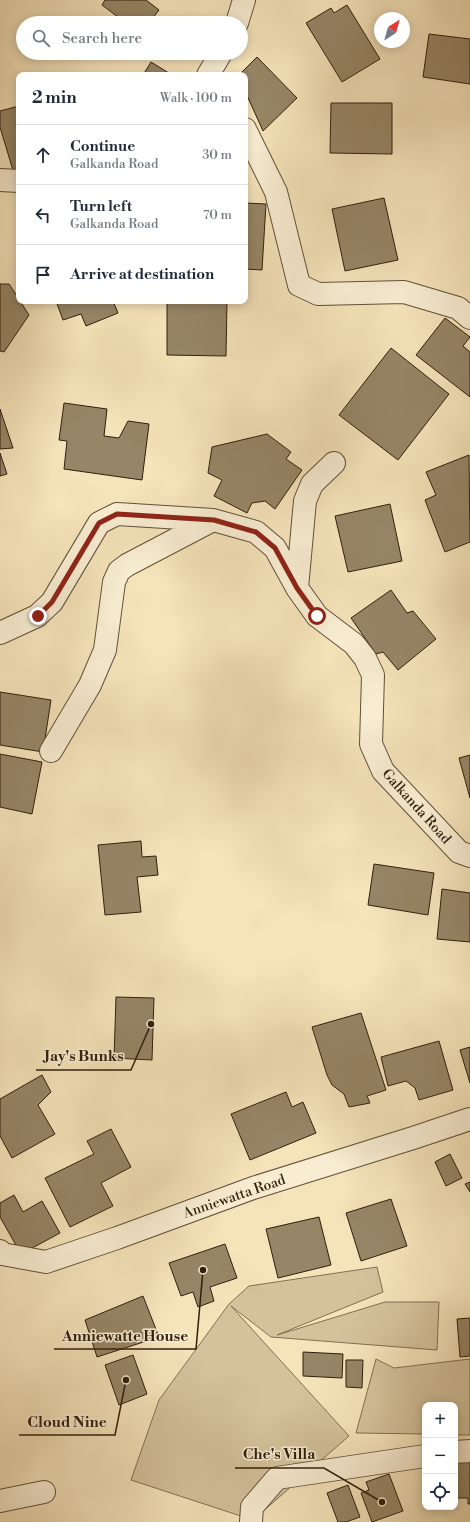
<!DOCTYPE html>
<meta charset="utf-8">
<style>
:root{--surface:#fff;--page:#f6f6f7;--text:#1f2937;--muted:#747a83;--line:#e0e1e3}
body{margin:0;font-family:"Libre Bodoni",serif;background:var(--page);color:var(--text)}
.controls{position:absolute;right:12px;bottom:12px;display:grid;overflow:hidden;border-radius:8px;box-shadow:0 2px 10px #0003}
.controls button{width:36px;height:36px;display:grid;place-items:center;padding:0;border:0;border-bottom:1px solid var(--line);background:var(--surface);color:var(--text);font:20px sans-serif}
.compass{position:absolute;left:374px;top:12px;width:36px;height:36px;border-radius:50%;background:var(--surface);box-shadow:0 2px 10px #0003;rotate:37deg}
.stop{position:absolute;width:12px;height:12px;margin:-9px;border:3px solid #8f2418;border-radius:50%;background:#fff}
.stop.end{background:#8f2418;border-color:#fff;box-shadow:0 1px 4px #0008}
.list{margin:0;padding:0;list-style:none}
h2{display:flex;justify-content:space-between;align-items:center;height:52px;margin:0;padding:0 16px;font-size:17px}
h2 small{font-size:13px;font-weight:400;color:var(--muted)}
.list li{display:grid;grid-template-columns:26px 1fr auto;gap:12px;align-items:center;box-sizing:border-box;height:60px;padding:0 16px;border-top:1px solid var(--line)}
.list b{display:block;font-size:15px;white-space:nowrap}
.list p{margin:0;font-size:13px;white-space:nowrap;color:var(--muted)}
.list em{font-size:13px;font-style:normal;color:var(--muted)}
.icon{flex:none;width:22px;height:22px;fill:none;stroke:currentColor;stroke-width:2;stroke-linecap:round;stroke-linejoin:round}
.map{position:relative;flex:none;width:470px;height:1522px;overflow:hidden}
.search{position:absolute;background:var(--surface);box-shadow:0 2px 10px #0003;left:16px;top:16px;width:232px;height:44px;display:flex;align-items:center;gap:10px;box-sizing:border-box;padding:0 14px;border-radius:22px;color:var(--muted);font-size:15px}
.panel{position:absolute;background:var(--surface);box-shadow:0 2px 10px #0003;left:16px;top:72px;width:232px;height:232px;border-radius:8px}
.map>svg:first-child{display:block}
.green{fill:#d4c29c;stroke:#827054}
.building{fill:#968566;stroke:#301f0c}
.lines{fill:none;stroke-linecap:round;stroke-linejoin:round}
.minor-casing{stroke:#615038;stroke-width:24}
.minor{stroke:#f8edd2;stroke-width:22}
.route{stroke:#8f2418;stroke-width:5}
.labels{text-anchor:middle;stroke-width:3;stroke-linejoin:round;paint-order:stroke}
.street-label{font-size:14px;fill:#301f0c;stroke:#f8edd2}
.leader{fill:none;stroke:#301f0c;stroke-width:1.5}
.callout-dot{fill:#301f0c;stroke:#f8edd2;stroke-width:1.5}
.callout-label{font-size:15px;text-anchor:middle;font-weight:bold;fill:#301f0c;stroke:#f8edd2;stroke-width:3;stroke-linejoin:round;paint-order:stroke}
</style>
<div class="map">
<svg width="470" height="1522" viewBox="0 0 470 1522">
<rect width="100%" height="100%" fill="#f5e3ba"/>
<filter id="stains"><feTurbulence type="fractalNoise" baseFrequency=".005" numOctaves="4"/><feColorMatrix values="0 0 0 0 .2 0 0 0 0 .09 0 0 0 0 .02 0 0 0 .5 -.17"/></filter>
<radialGradient id="worn" r=".72"><stop offset=".6" stop-color="#630" stop-opacity="0"/><stop offset="1" stop-color="#630" stop-opacity=".3"/></radialGradient>
<!-- green -->
<path class="green" d="M377,1267L383,1292L277,1335L385,1302H439L437,1350L271,1337L231,1306L349,1436L253,1520L131,1480L159,1400L229,1304L249,1286Z
M376,1359L394,1368L470,1359V1435H455V1405H425V1434L356,1433Z"/>
<!-- building -->
<path class="building" d="M105,0H146L159,10L149,23H126L102,5Z
M347,5L380,59L342,82L306,23L331,8L334,13Z
M429,34L470,39V84L423,77Z
M257,57L297,98L263,131L245,91V75H239Z
M151,62L172,75H143Z
M331,103H392V154L330,153Z
M19,106V176L15,177L0,127V111Z
M384,198L398,260L345,271L332,209Z
M245,203L266,204L262,270L245,269Z
M0,284H9L19,299V301H20L29,315L4,352L0,351Z
M56,301H113L118,313L86,326L81,314L63,320Z
M167,301H227L226,356L167,355Z
M445,318L470,337L463,346L470,352V397L416,355Z
M391,348L449,394L398,460L339,415Z
M64,403L107,409L104,436L119,438L128,421L149,424L142,480L64,469L67,441L59,440Z
M0,409L13,448L0,449Z
M267,434L291,452L286,459L302,470L275,509L265,501L252,503L247,513L214,496L222,480L208,473L212,447Z
M0,453L7,474L0,476Z
M469,455L470,542L445,552L425,500L436,495L426,472Z
M390,504L402,561L348,572L335,516Z
M391,590L407,613L413,611L436,639L398,670L383,652L376,654L351,618Z
M0,692L51,700L43,752L0,745Z
M0,754L42,762L32,814L0,807Z
M470,755V798L459,758Z
M141,841L142,857L156,856L158,875L137,877L141,912L105,915L98,845Z
M374,864L434,873L428,915L368,905Z
M442,889L470,893V942L437,939Z
M116,997L154,998L152,1060L114,1058Z
M361,1013L386,1090L367,1096L370,1103L349,1107L344,1094L332,1085L327,1075L312,1027Z
M439,1041L453,1090L419,1100L415,1088L406,1081L388,1086L381,1057Z
M470,1047V1083L460,1050Z
M42,1075L51,1092L38,1105L55,1134L12,1158L0,1136V1099Z
M286,1092L292,1107L303,1102L316,1133L250,1160L231,1114Z
M111,1129L131,1167L101,1183L113,1206L70,1227L45,1178L94,1154L87,1141Z
M450,1154L462,1178L446,1186L435,1162Z
M470,1182V1192L465,1184Z
M14,1195L23,1212L42,1201L60,1233L21,1254L0,1217V1203Z
M391,1199L407,1246L361,1261L346,1213Z
M319,1217L331,1265L278,1278L266,1229Z
M225,1244L237,1278L210,1287L214,1301L198,1307L193,1292L181,1296L169,1263Z
M143,1296L159,1337L97,1357L85,1320Z
M470,1318V1356L460,1357L457,1319Z
M303,1352L343,1354L342,1378L303,1376Z
M133,1355L147,1394L119,1405L105,1365Z
M346,1360H363L362,1388L346,1387Z
M470,1456V1504H468V1498H455V1457Z
M389,1474L403,1511L372,1522L361,1493L369,1490L366,1482Z
M348,1485L360,1517L346,1522H338L327,1493Z"/>
<g class="lines">
<defs>
<path id="minor" d="M237,23L244,0
M208,75L221,53
M245,129L276,192L299,285L318,294L404,292L458,308L470,318
M0,180L19,181
M297,588L305,501L312,484L334,463
M0,633L37,616L52,602L99,523L117,514L213,520L256,532L275,548L297,588L317,616L354,644L365,658L373,675L371,744L383,771L459,852L470,856
M51,751L90,685L105,650L114,582L119,571L127,565L213,520
M0,1251L2,1254L46,1262L117,1238L253,1188L413,1138L470,1119
M455,1452L470,1451
M0,1501L44,1492
M251,1522L252,1507L277,1478L425,1456"/>
</defs>
<!-- minor casing -->
<use href="#minor" class="minor-casing"/>
<!-- minor -->
<use href="#minor" class="minor"/>
</g>
<g class="lines">
<!-- route -->
<path class="route" d="M38,616L52,602L99,523L117,514L214,520L256,532L275,548L297,588L317,616"/>
</g>
<g class="labels">
<!-- street labels -->
<g class="street-label">
<text transform="translate(417 806) rotate(48)" y="5">Galkanda Road</text>
<text transform="translate(234 1196) rotate(-19)" y="5">Anniewatta Road</text>
</g>
</g>
<!-- callouts -->
<path class="leader" d="M151 1024L131 1070H36M203 1270L196 1349H54M126 1380L115 1435H19M382 1502L324 1468H235"/>
<g class="callout-dot">
<circle cx="151" cy="1024" r="4"/>
<circle cx="203" cy="1270" r="4"/>
<circle cx="126" cy="1380" r="4"/>
<circle cx="382" cy="1502" r="4"/>
</g>
<g class="callout-label">
<text x="84" y="1061">Jay's Bunks</text>
<text x="125" y="1341">Anniewatte House</text>
<text x="67" y="1427">Cloud Nine</text>
<text x="279" y="1459">Che's Villa</text>
</g>
<rect width="100%" height="100%" filter="url(#stains)"/>
<rect width="100%" height="100%" fill="url(#worn)"/>
</svg>
<div class="controls">
<button>+</button>
<button>−</button>
<button><svg class="icon" aria-label="locate" viewBox="0 0 24 24"><circle cx="12" cy="12" r="6"/><path d="M12 2v4M12 18v4M2 12h4M18 12h4"/></svg></button>
</div>
<svg class="compass" viewBox="-18 -18 36 36"><path d="M0-13l5 13h-10z" fill="#e53935"/><path d="M0 13l5-13h-10z" fill="#747a83"/></svg>
<div class="stop" style="left:317px;top:616px"></div>
<div class="stop end" style="left:38px;top:616px"></div>
<div class="search"><svg class="icon" aria-label="search" viewBox="0 0 24 24"><circle cx="10" cy="10" r="6"/><path d="M15 15l6 6"/></svg>Search here</div>
<section class="panel">
<h2>2 min<small>Walk · 100 m</small></h2>
<ul class="list">
<li><svg class="icon" aria-label="ahead" viewBox="0 0 24 24"><path d="M12 20V5M6 11l6-6 6 6"/></svg><div><b>Continue</b><p>Galkanda Road</p></div><em>30 m</em></li>
<li><svg class="icon" aria-label="left" viewBox="0 0 24 24"><path d="M17 20v-9H6M10 6l-5 5 5 5"/></svg><div><b>Turn left</b><p>Galkanda Road</p></div><em>70 m</em></li>
<li><svg class="icon" aria-label="arrive" viewBox="0 0 24 24"><path d="M6 21V4h12l-3 4 3 4H6"/></svg><div><b>Arrive at destination</b></div></li>
</ul>
</section>
</div>
